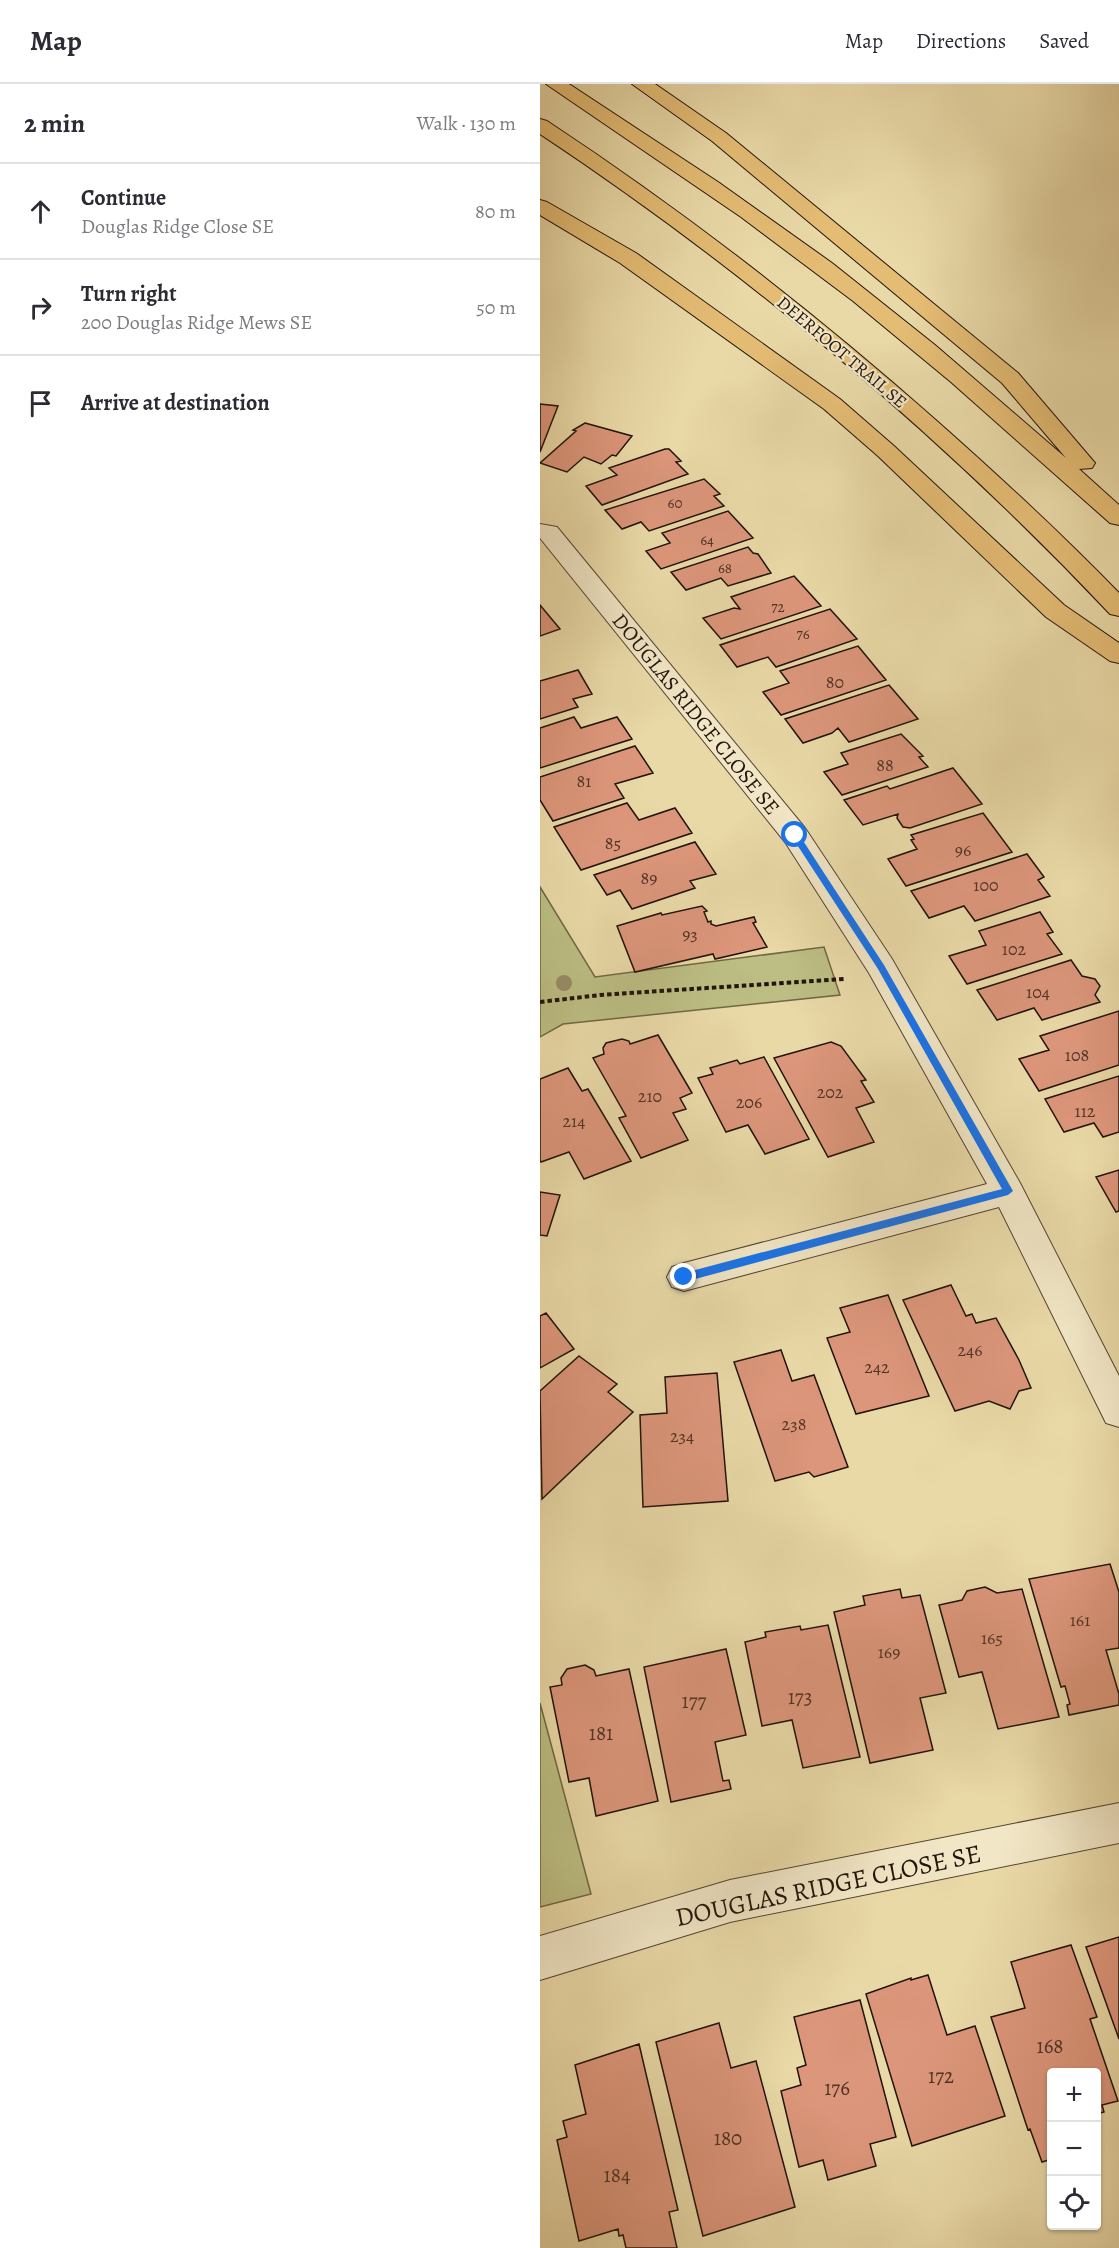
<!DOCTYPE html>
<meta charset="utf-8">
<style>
:root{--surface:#fff;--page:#f2f2f3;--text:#2b2b33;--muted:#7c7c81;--line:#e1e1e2}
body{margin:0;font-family:Alegreya,serif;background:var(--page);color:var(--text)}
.controls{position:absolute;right:18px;bottom:18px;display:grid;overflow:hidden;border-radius:6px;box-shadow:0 2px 4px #0004}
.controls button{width:54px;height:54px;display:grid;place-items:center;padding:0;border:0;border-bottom:2px solid var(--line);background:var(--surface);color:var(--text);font:30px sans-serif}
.stop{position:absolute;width:18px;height:18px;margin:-14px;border:4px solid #1a73e8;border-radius:50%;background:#fff}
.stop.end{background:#1a73e8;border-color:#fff;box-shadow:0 2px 6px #0008}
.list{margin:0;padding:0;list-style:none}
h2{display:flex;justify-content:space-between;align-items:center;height:78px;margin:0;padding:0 24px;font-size:26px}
h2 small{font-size:20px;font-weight:400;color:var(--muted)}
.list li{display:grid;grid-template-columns:39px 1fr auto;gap:18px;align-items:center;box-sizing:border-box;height:96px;padding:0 24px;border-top:2px solid var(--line)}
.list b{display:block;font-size:22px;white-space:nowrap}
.list p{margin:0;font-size:20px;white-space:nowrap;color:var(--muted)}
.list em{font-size:20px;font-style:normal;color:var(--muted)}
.icon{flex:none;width:33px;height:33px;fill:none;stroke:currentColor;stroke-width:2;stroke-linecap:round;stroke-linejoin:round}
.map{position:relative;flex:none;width:579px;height:2164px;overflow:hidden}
header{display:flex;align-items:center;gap:36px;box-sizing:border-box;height:84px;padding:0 30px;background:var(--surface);border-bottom:2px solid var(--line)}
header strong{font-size:28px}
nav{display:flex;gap:33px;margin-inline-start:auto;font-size:21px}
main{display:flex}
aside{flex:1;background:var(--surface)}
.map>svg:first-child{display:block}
.green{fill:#bcbe83;stroke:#6e6847;stroke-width:1.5}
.building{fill:#dc967b;stroke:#21130b;stroke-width:1.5}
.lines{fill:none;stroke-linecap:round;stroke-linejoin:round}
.street-casing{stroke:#534432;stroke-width:2}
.highway-casing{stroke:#21130b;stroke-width:2}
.path{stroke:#21130b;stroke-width:4;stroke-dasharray:4.5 3;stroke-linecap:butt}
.street{fill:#f1e6c6;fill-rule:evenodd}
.highway{fill:#e4bc74;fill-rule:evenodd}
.tree{fill:#998d68}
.route{fill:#1a73e8}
.labels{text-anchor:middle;stroke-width:4.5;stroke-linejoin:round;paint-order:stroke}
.far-number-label{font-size:15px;fill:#503427}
.far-street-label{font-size:18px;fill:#21130b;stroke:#f1e6c6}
.number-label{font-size:18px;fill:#503427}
.street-label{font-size:21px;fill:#21130b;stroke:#f1e6c6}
.near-number-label{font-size:21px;fill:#503427}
.near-street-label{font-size:26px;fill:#21130b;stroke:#f1e6c6}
</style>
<header>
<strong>Map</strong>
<nav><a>Map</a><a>Directions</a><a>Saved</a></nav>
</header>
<main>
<aside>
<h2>2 min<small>Walk · 130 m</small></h2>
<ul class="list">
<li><svg class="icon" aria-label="ahead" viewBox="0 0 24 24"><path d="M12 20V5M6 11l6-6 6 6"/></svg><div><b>Continue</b><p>Douglas Ridge Close SE</p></div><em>80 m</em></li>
<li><svg class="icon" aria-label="right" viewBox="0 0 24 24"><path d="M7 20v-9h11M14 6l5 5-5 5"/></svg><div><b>Turn right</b><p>200 Douglas Ridge Mews SE</p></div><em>50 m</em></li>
<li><svg class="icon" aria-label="arrive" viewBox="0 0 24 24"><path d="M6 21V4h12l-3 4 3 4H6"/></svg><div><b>Arrive at destination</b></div></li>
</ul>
</aside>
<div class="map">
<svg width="579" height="2164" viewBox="0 0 579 2164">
<rect width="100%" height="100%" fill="#e9d9a7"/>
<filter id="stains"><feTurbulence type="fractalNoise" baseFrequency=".00333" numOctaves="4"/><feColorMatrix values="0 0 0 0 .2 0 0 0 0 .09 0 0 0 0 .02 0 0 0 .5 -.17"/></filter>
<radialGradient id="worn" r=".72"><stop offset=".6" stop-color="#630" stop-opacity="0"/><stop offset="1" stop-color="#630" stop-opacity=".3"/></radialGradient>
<!-- green -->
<path class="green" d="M0,803L55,893L284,863L300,911L23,940L0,953Z
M0,1619L51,1810L0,1823Z"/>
<!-- building -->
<path class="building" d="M0,320L18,322L0,368Z
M45,339L92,352L76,372L72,371L61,380L44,373L27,388L0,379L36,347L33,346Z
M125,365H129L141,377L136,378L148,390L62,421L46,402L77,391L69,384Z
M164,395L180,410L174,412L184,422L109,447L101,438L82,445L65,426Z
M188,427L213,454L121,485L106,467L130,459L122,449Z
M208,463L213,469L218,470L231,489L188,502L181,494L146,506L131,488Z
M254,492L281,522L181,555L163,534L194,524L200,525L191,513Z
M0,521L20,545L0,552Z
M290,525L317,555L236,583L228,573L197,583L180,561Z
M318,562L346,596L241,631L223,608L249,599L240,587Z
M38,586L52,610L33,615L38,623L0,635V597Z
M349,601L378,635L309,658L298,644L292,649L263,659L245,635Z
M34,633L41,644L77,633L92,655L0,684V644Z
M361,650L383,672L379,673L388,683L302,711L284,688L308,680L301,669Z
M95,662L113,689L75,700L84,714L13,737L0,716V693Z
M413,684L442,720L370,744L363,743L357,734L358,730L323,741L304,716L347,702L350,705Z
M87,719L99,736L135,724L152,749L41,786L14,743Z
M443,729L472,768L366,802L348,775L377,765L371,756L374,755L371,751Z
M155,758L176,790L150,797L155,804L92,825L80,806L67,811L54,791Z
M487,770L504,793L498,796L510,812L435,837L424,822L389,834L371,807Z
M162,822L167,827L164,828L168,838L171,837V840L176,842L214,833L216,838L213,839L227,863L175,875L173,870L95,888L77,842L121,829L122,831Z
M500,828L513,848L507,850L522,870L427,900L409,872L446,861L439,847Z
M531,876L542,892L555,895L560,902L555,911L560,918L502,936L494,924L457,936L437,906Z
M579,927V981L499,1007L479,975L509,966L500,952Z
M118,951L152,1009L140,1014L146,1025L133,1029L148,1056L101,1074L79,1034L86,1032L53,974L64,970L63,964L66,959L82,955L89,957L90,960Z
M291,958L301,962L326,996L321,997L334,1018L316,1024L334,1058L288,1073L234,974Z
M224,973L269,1055L225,1070L208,1041L186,1048L158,994L173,990L170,984L197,976L200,980Z
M28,984L42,1007L48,1005L91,1077L44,1095L29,1068L1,1078L0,1076V995Z
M579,992V1048L563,1053L554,1039L524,1048L505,1015Z
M579,1086V1127L576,1128L556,1093Z
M0,1108L20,1111L7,1152L0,1151Z
M411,1201L426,1232L432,1230L436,1239L456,1234L479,1276L491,1304L479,1307L470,1325L449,1317L415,1327L363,1216Z
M348,1211L389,1312L316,1330L287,1254L310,1248L300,1224Z
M6,1229L34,1265L0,1284V1232Z
M241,1266L252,1297L274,1291L308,1383L274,1393L269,1388L235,1397L194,1278Z
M39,1272L77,1300L68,1308L93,1328L2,1415L0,1307Z
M177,1289L188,1417L103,1423L100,1331L127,1329L125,1293Z
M570,1480L579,1508V1564L566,1566L579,1610V1621L529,1631L527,1621L530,1620L525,1602L521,1603L489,1495Z
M445,1503L457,1509L482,1505L519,1633L458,1645L442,1588L419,1593L399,1521L422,1516L427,1507Z
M360,1505L362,1514L380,1511L406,1609L380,1614L393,1666L330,1679L294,1528L325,1521L323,1512Z
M288,1541L320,1673L263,1684L252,1636L222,1642L205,1558L226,1553L225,1548L260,1542L261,1546Z
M186,1565L206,1651L175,1658L183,1697L189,1696L191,1705L131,1718L104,1583Z
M45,1581L54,1586L56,1592L89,1585L118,1717L56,1732L49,1694L29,1698L10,1603L22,1601L21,1594L27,1585Z
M579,1853V1955L546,1863Z
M531,1861L557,1933L550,1935L578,2017L562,2021L564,2028L556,2030V1988H512V2075L502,2078L490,2045L488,2046L451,1933L485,1924L471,1878Z
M388,1891L407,1951L435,1942L465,2032L372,2062L326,1910L371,1894V1896Z
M320,1916L356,2053L330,2060L336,2082L288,2096L283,2076L259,2083L241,2007L261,2001L257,1984L266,1981L254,1933Z
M179,1939L191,1984L216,1977L255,2123L163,2152L116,1958Z
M99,1960L138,2126L129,2128L137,2164H86L83,2151L79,2152L78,2145L39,2157L17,2056L27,2053L23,2037L46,2030L35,1981Z"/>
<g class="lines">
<defs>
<path id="street" d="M0,440L17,443L265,744L352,875L480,1099L579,1292V1343L566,1339L459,1123L144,1207L132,1203L127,1193L132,1183L144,1179L447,1100L329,889L245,758L0,454Z
M579,1719V1759L190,1838L0,1896V1852L190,1796Z"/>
<path id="highway" d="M6,0H29L178,98L292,179L395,261L526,374L462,299L172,57L92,0H115L186,49L478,289L555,379L552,384L539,385L579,421V441L570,439L411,298L313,217L201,133Z
M0,35L7,37C145,128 274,228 398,338C460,393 521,449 579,509V532L570,530C401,351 205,186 0,50Z
M0,116L7,118L96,169L300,315L354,362L524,521L579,559V579L570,577L506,533L338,372L284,325L80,179L0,131Z"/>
</defs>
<!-- street casing -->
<use href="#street" class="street-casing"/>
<!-- highway casing -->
<use href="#highway" class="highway-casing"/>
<!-- path -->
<path class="path" d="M0,918L60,911L304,895"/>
<!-- street -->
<use href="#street" class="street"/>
<!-- highway -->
<use href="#highway" class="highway"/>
</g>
<!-- trees -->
<circle class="tree" cx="24" cy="899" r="8"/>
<!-- route -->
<path class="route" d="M252,749H258L344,881L473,1107L468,1111L144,1198L138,1193L144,1189L462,1105L338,885L252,753Z"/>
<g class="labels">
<!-- far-number labels -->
<g class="far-number-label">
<text x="135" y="424">60</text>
<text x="167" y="461">64</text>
<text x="185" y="489">68</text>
<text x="238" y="528">72</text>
<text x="263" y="555">76</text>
</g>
<!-- far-street labels -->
<g class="far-street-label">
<text transform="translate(302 268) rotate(40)" y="6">DEERFOOT TRAIL SE</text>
</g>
<!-- number labels -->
<g class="number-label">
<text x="295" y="604">80</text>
<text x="345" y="687">88</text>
<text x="44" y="703">81</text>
<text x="73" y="765">85</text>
<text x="423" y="772">96</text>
<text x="109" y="800">89</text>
<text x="446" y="807">100</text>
<text x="150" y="856">93</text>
<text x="474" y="871">102</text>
<text x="498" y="914">104</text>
<text x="537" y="977">108</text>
<text x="290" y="1014">202</text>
<text x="110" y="1018">210</text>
<text x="209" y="1024">206</text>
<text x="545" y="1033">112</text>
<text x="34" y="1043">214</text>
<text x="430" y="1272">246</text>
<text x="337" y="1289">242</text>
<text x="254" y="1346">238</text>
<text x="142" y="1358">234</text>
<text x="540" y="1542">161</text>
<text x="452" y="1560">165</text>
<text x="349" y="1574">169</text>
</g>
<!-- street labels -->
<g class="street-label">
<text transform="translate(156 630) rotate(51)" y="7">DOUGLAS RIDGE CLOSE SE</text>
</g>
<!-- near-number labels -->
<g class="near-number-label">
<text x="260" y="1620">173</text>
<text x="154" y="1624">177</text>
<text x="61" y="1656">181</text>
<text x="510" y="1969">168</text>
<text x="401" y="1999">172</text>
<text x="297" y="2011">176</text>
<text x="188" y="2061">180</text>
<text x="77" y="2098">184</text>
</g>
<!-- near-street labels -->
<g class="near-street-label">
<text transform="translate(288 1801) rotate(-12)" y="9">DOUGLAS RIDGE CLOSE SE</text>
</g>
</g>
<rect width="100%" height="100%" filter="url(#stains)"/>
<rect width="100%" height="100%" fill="url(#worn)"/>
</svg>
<div class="controls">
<button>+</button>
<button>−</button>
<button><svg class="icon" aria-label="locate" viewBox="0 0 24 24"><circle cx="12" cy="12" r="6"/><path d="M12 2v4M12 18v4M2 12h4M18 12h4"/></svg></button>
</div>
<div class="stop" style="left:255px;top:751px"></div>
<div class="stop end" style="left:144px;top:1193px"></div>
</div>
</main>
